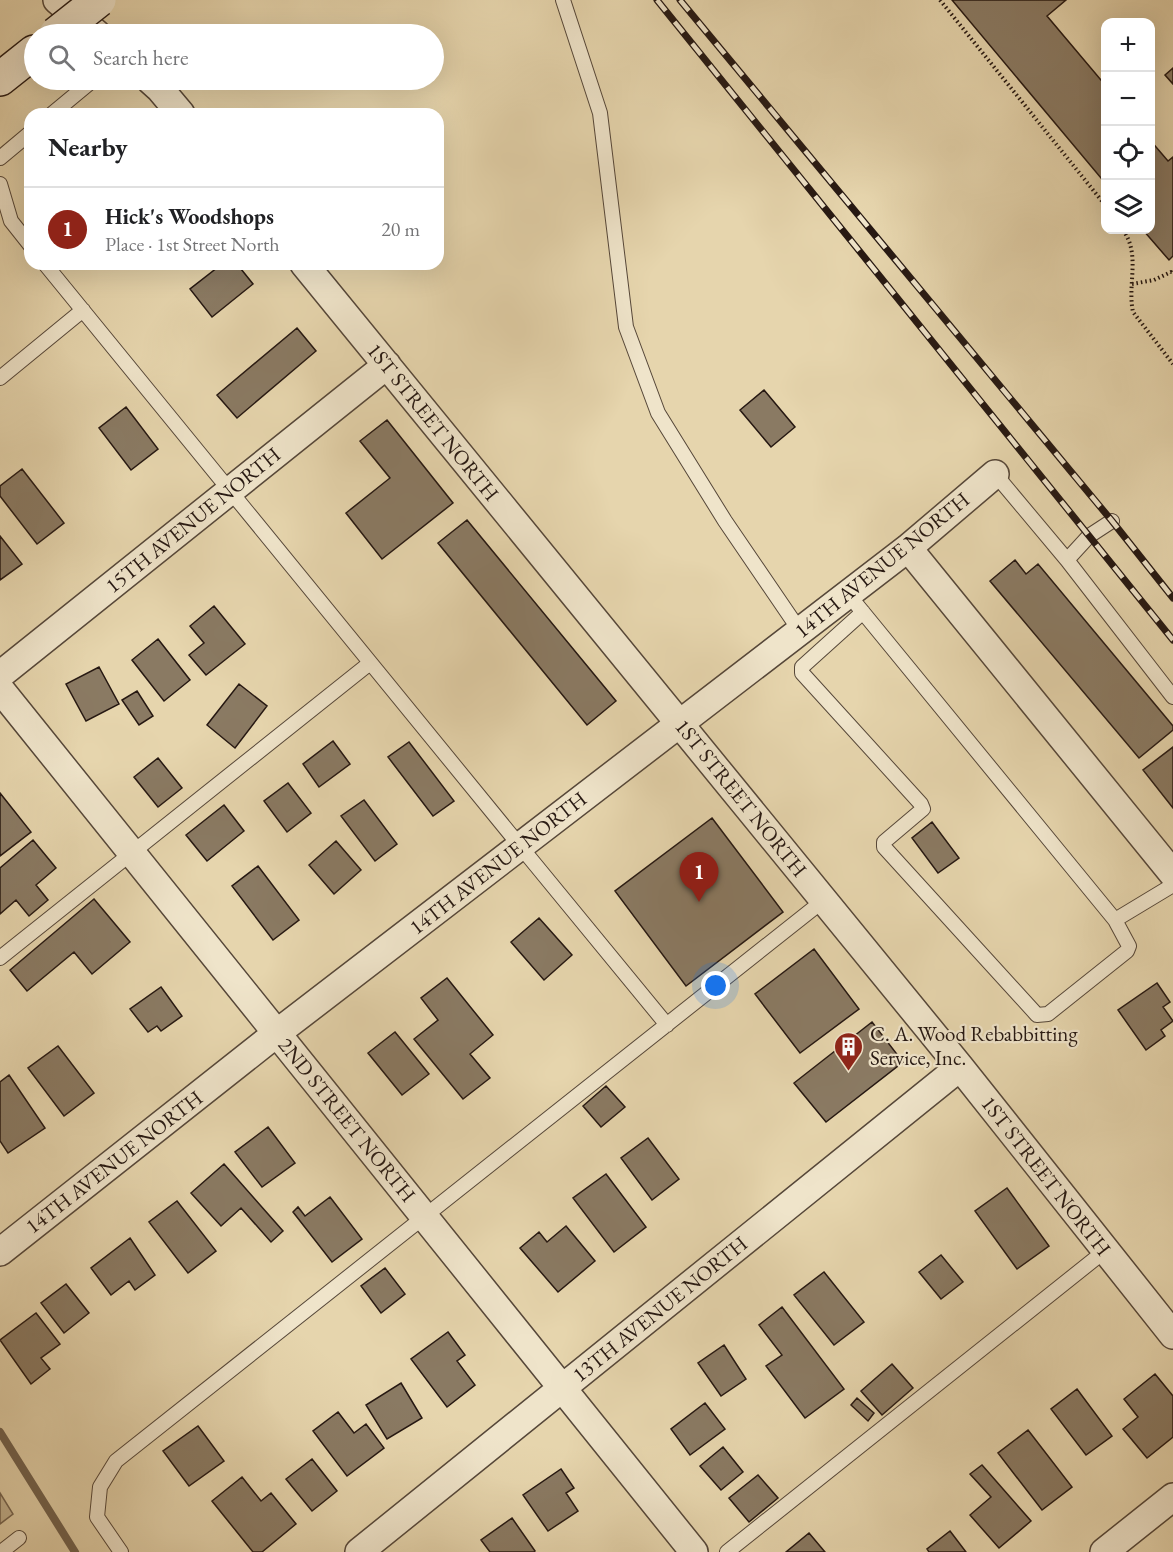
<!DOCTYPE html>
<meta charset="utf-8">
<style>
:root{--surface:#fff;--page:#f2f2f2;--text:#202124;--muted:#757577;--line:#e0e0e0;--accent:#8f2418}
body{margin:0;font-family:"EB Garamond",serif;background:var(--page);color:var(--text)}
.controls{position:absolute;right:18px;top:18px;display:grid;overflow:hidden;border-radius:12px;box-shadow:0 6px 24px #0002}
.controls button{width:54px;height:54px;display:grid;place-items:center;padding:0;border:0;border-bottom:2px solid var(--line);background:var(--surface);color:var(--text);font:30px sans-serif}
.you{position:absolute;left:716px;top:986px;width:21px;height:21px;margin:-15px;border:4px solid #fff;border-radius:50%;background:#1a73e8;box-shadow:0 0 0 9px #1a73e833}
.badge{display:grid;place-items:center;width:39px;height:39px;border-radius:50%;background:var(--accent);color:#fff;font-size:20px;font-weight:700}
.pin{position:absolute;translate:-50% -50px;filter:drop-shadow(0 2px 3px #0008)}
.pin::after{content:'';position:absolute;top:32px;width:21px;height:18px;background:inherit;clip-path:polygon(0 0,100% 0,50% 100%)}
.list{margin:0;padding:0;list-style:none}
h2{display:flex;justify-content:space-between;align-items:center;height:78px;margin:0;padding:0 24px;font-size:26px}
h2 small{font-size:20px;font-weight:400;color:var(--muted)}
.list li{display:grid;grid-template-columns:39px 1fr auto;gap:18px;align-items:center;box-sizing:border-box;height:84px;padding:0 24px;border-top:2px solid var(--line)}
.list b{display:block;font-size:22px;white-space:nowrap}
.list p{margin:0;font-size:20px;white-space:nowrap;color:var(--muted)}
.list em{font-size:20px;font-style:normal;color:var(--muted)}
.icon{flex:none;width:33px;height:33px;fill:none;stroke:currentColor;stroke-width:2;stroke-linecap:round;stroke-linejoin:round}
.map{position:relative;flex:none;width:1173px;height:1552px;overflow:hidden}
.search{position:absolute;background:var(--surface);box-shadow:0 6px 24px #0002;left:24px;top:24px;width:420px;height:66px;display:flex;align-items:center;gap:15px;box-sizing:border-box;padding:0 21px;border-radius:33px;color:var(--muted);font-size:22px}
.panel{position:absolute;background:var(--surface);box-shadow:0 6px 24px #0002;left:24px;top:108px;width:420px;height:162px;border-radius:18px}
.map>svg:first-child{display:block}
.green{fill:#c5b593;stroke:#766652;stroke-width:1.5}
.lines{fill:none;stroke-linecap:round;stroke-linejoin:round}
.stream{stroke:#72634f;stroke-width:8}
.building{fill:#8a7a63;stroke:#261812;stroke-width:1.5}
.service-casing{stroke:#564739;stroke-width:16}
.minor-casing{stroke:#564739;stroke-width:30}
.secondary-casing{stroke:#261812;stroke-width:36}
.path{stroke:#261812;stroke-width:4;stroke-dasharray:1.5 3;stroke-linecap:butt}
.service{stroke:#efe4ca;stroke-width:14}
.minor{stroke:#efe4ca;stroke-width:27}
.secondary{stroke:#efe4ca;stroke-width:33}
.rail-casing{stroke:#261812;stroke-width:7}
.rail{stroke:#efe4ca;stroke-width:4.5;stroke-dasharray:14;stroke-linecap:butt}
.secondary-bridge-casing{stroke:#261812;stroke-width:36;stroke-linecap:butt}
.secondary-bridge{stroke:#efe4ca;stroke-width:33}
.labels{text-anchor:middle;stroke-width:4.5;stroke-linejoin:round;paint-order:stroke}
.street-label{font-size:21px;fill:#261812;stroke:#efe4ca}
.poi-label{font-size:21px;fill:#261812;stroke:#efe4ca;text-anchor:start}
</style>
<div class="map">
<svg width="1173" height="1552" viewBox="0 0 1173 1552">
<rect width="100%" height="100%" fill="#e6d5ad"/>
<filter id="stains"><feTurbulence type="fractalNoise" baseFrequency=".00333" numOctaves="4"/><feColorMatrix values="0 0 0 0 .2 0 0 0 0 .09 0 0 0 0 .02 0 0 0 .5 -.17"/></filter>
<radialGradient id="worn" r=".72"><stop offset=".6" stop-color="#630" stop-opacity="0"/><stop offset="1" stop-color="#630" stop-opacity=".3"/></radialGradient>
<!-- green -->
<path class="green" d="M0,1493L13,1514L0,1524Z"/>
<g class="lines">
<!-- stream -->
<path class="stream" d="M0,1432L75,1552"/>
</g>
<!-- building -->
<path class="building" d="M952,0H1066L1047,16L1106,86V184Z
M1173,68V84L1165,75Z
M1150,140L1168,161L1173,157V256L1169,260L1143,230H1150Z
M222,264H237L253,284L212,317L190,289Z
M297,328L316,351L237,418L217,395Z
M764,390L795,427L771,447L740,410Z
M126,407L158,449L131,470L99,428Z
M387,420L453,503L382,559L346,513L390,478L360,441Z
M22,469L64,523L37,544L0,496V486Z
M467,520L616,701L587,725L438,543Z
M0,536L22,564L0,580Z
M1015,560L1026,574L1038,564L1173,726V730L1139,758L990,581Z
M214,606L245,644L206,675L189,655L204,643L190,626Z
M158,639L190,680L164,701L132,660Z
M99,667L119,704L86,721L66,684Z
M239,684L267,706L235,748L207,725Z
M137,691L153,716L139,725L122,700Z
M333,741L350,764L319,787L303,764Z
M409,742L454,801L433,816L388,757Z
M1173,747V808L1143,770Z
M158,758L182,788L158,807L134,777Z
M288,783L311,813L287,832L264,801Z
M0,793L31,832L0,856Z
M364,800L397,844L375,861L341,816Z
M224,805L244,831L207,861L186,835Z
M712,818L783,912L686,986L615,891Z
M932,822L959,858L938,873L912,838Z
M33,840L56,868L36,885L48,900L29,916L16,900L0,914V868Z
M336,841L361,870L334,894L309,865Z
M258,866L299,920L273,940L232,886Z
M94,899L130,942L92,974L74,952L27,991L10,970Z
M539,918L572,955L544,980L511,942Z
M814,949L859,1009L800,1053L755,994Z
M447,978L493,1035L470,1054L490,1078L463,1099L414,1039L438,1020L421,998Z
M1157,983L1170,1002L1163,1007L1173,1021L1161,1030L1165,1036L1146,1050L1118,1010Z
M161,987L182,1016L161,1031L157,1026L148,1032L130,1009Z
M872,1022L903,1062L826,1122L794,1083Z
M395,1032L429,1074L402,1095L368,1053Z
M58,1046L94,1093L64,1116L28,1068Z
M9,1075L45,1128L8,1153L0,1141V1082Z
M606,1086L625,1107L601,1127L583,1106Z
M268,1127L295,1163L262,1187L235,1152Z
M648,1138L679,1179L652,1200L621,1158Z
M224,1164L283,1231L271,1242L241,1208L221,1226L191,1193Z
M606,1174L646,1227L614,1252L573,1198Z
M1007,1188L1049,1246L1017,1269L975,1211Z
M330,1197L362,1239L332,1262L293,1212L298,1207L305,1216Z
M177,1201L216,1251L188,1273L149,1222Z
M566,1226L595,1261L558,1292L520,1248L539,1232L547,1242Z
M130,1238L155,1275L135,1290L129,1281L111,1295L91,1268Z
M941,1255L963,1282L941,1299L919,1272Z
M385,1268L405,1294L381,1313L361,1286Z
M824,1272L864,1322L834,1345L794,1295Z
M66,1284L89,1313L64,1333L41,1303Z
M782,1307L844,1389L805,1418L766,1366L782,1355L759,1325Z
M36,1313L60,1344L41,1358L50,1369L31,1384L0,1340Z
M448,1332L465,1355L457,1361L475,1385L447,1407L411,1359Z
M724,1345L746,1379L721,1396L698,1363Z
M892,1364L913,1388L882,1415L861,1391Z
M1155,1374L1173,1396V1437L1147,1458L1123,1429L1138,1417L1124,1399Z
M401,1383L422,1418L387,1439L366,1405Z
M1077,1389L1112,1436L1086,1455L1051,1409Z
M857,1398L874,1413L868,1421L851,1405Z
M705,1403L725,1429L690,1455L671,1429Z
M338,1412L354,1433L366,1424L384,1448L347,1476L313,1431Z
M198,1426L224,1461L189,1486L163,1451Z
M1028,1430L1072,1487L1042,1510L998,1453Z
M723,1447L743,1472L721,1490L700,1466Z
M312,1459L337,1491L312,1511L286,1479Z
M982,1465L1031,1521L999,1548L970,1515L991,1497L970,1474Z
M561,1469L574,1488L566,1493L578,1511L548,1531L523,1495Z
M758,1475L778,1498L749,1522L729,1498Z
M242,1477L261,1501L271,1493L296,1524L262,1552H253L212,1501Z
M512,1518L535,1551L534,1552H490L481,1540Z
M950,1531L966,1552H929L927,1549Z
M809,1533L825,1552H786Z"/>
<g class="lines">
<defs>
<path id="service" d="M563,0L600,113L626,327L658,413L725,521L800,631
M52,114L93,80
M0,158L30,133
M0,184L11,221L30,245
M45,264L520,846L667,1025
M0,378L83,310
M995,474L1067,560L1089,536L1112,521
M1067,560L1173,697
M857,605L1115,920L1173,885
M863,612L802,667V673L921,804L923,809L884,842V847L1037,1015L1048,1014L1127,951L1129,946L1115,920
M0,958L370,663
M1,1552L19,1538
M121,1552L97,1517L100,1487L116,1461L824,900
M727,1552L1106,1250"/>
<path id="minor" d="M57,0L97,34
M150,80L160,89L181,114
M304,264L960,1067L1173,1335
M908,548L1173,874
M0,675L387,365
M0,689L694,1552
M0,1252L277,1033L908,548L995,474
M359,1552L960,1067
M1104,1552L1173,1497"/>
<path id="secondary" d="M0,79L34,52"/>
</defs>
<!-- service casing -->
<use href="#service" class="service-casing"/>
<!-- minor casing -->
<use href="#minor" class="minor-casing"/>
<!-- secondary casing -->
<use href="#secondary" class="secondary-casing"/>
<!-- path -->
<path class="path" d="M940,0L1106,206
M1123,230C1141,255 1127,284 1133,312L1173,364
M1132,284L1154,280L1171,272L1173,274"/>
<!-- service -->
<use href="#service" class="service"/>
<!-- minor -->
<use href="#minor" class="minor"/>
<!-- secondary -->
<use href="#secondary" class="secondary"/>
<defs>
<path id="rail" d="M657,0L1173,640
M680,0L1112,521L1173,598"/>
</defs>
<!-- rail casing -->
<use href="#rail" class="rail-casing"/>
<!-- rail -->
<use href="#rail" class="rail"/>
<defs>
<path id="secondary-bridge" d="M56,34L99,0"/>
</defs>
<!-- secondary-bridge casing -->
<use href="#secondary-bridge" class="secondary-bridge-casing"/>
<!-- secondary-bridge -->
<use href="#secondary-bridge" class="secondary-bridge"/>
</g>
<!-- icons -->
<defs>
<symbol id="building-pin" viewBox="-11 -11 22 30"><path d="M0 17L-7.5 6A9.5 9.5 0 1 1 7.5 6Z" fill="#8f2418" stroke="#efe4ca"/><path d="M-4-6H4V6H1V3H-1V6H-4ZM-2.5-4.3h1.7v1.8h-1.7ZM.8-4.3h1.7v1.8H.8ZM-2.5-1h1.7V.8h-1.7ZM.8-1h1.7V.8H.8Z" fill="#fff"/></symbol>
</defs>
<g fill-rule="evenodd">
<use href="#building-pin" x="832" y="1030" width="33" height="45"/>
</g>
<g class="labels">
<!-- street labels -->
<g class="street-label">
<text transform="translate(433 422) rotate(51)" y="7">1ST STREET NORTH</text>
<text transform="translate(193 520) rotate(-39)" y="7">15TH AVENUE NORTH</text>
<text transform="translate(882 565) rotate(-39)" y="7">14TH AVENUE NORTH</text>
<text transform="translate(741 798) rotate(51)" y="7">1ST STREET NORTH</text>
<text transform="translate(498 863) rotate(-38)" y="7">14TH AVENUE NORTH</text>
<text transform="translate(347 1120) rotate(51)" y="7">2ND STREET NORTH</text>
<text transform="translate(114 1162) rotate(-38)" y="7">14TH AVENUE NORTH</text>
<text transform="translate(1046 1176) rotate(52)" y="7">1ST STREET NORTH</text>
<text transform="translate(660 1309) rotate(-39)" y="7">13TH AVENUE NORTH</text>
</g>
<!-- poi labels -->
<g class="poi-label">
<text x="870" y="1041">C. A. Wood Rebabbitting<tspan x="870" dy="24">Service, Inc.</tspan></text>
</g>
</g>
<rect width="100%" height="100%" filter="url(#stains)"/>
<rect width="100%" height="100%" fill="url(#worn)"/>
</svg>
<div class="controls">
<button>+</button>
<button>−</button>
<button><svg class="icon" aria-label="locate" viewBox="0 0 24 24"><circle cx="12" cy="12" r="6"/><path d="M12 2v4M12 18v4M2 12h4M18 12h4"/></svg></button>
<button><svg class="icon" aria-label="layers" viewBox="0 0 24 24"><path d="M12 4l9 5-9 5-9-5zM3 14l9 5 9-5"/></svg></button>
</div>
<div class="you"></div>
<div class="pin badge" style="left:699px;top:902px">1</div>
<div class="search"><svg class="icon" aria-label="search" viewBox="0 0 24 24"><circle cx="10" cy="10" r="6"/><path d="M15 15l6 6"/></svg>Search here</div>
<section class="panel">
<h2>Nearby<small></small></h2>
<ul class="list">
<li><span class="badge">1</span><div><b>Hick's Woodshops</b><p>Place · 1st Street North</p></div><em>20 m</em></li>
</ul>
</section>
</div>
